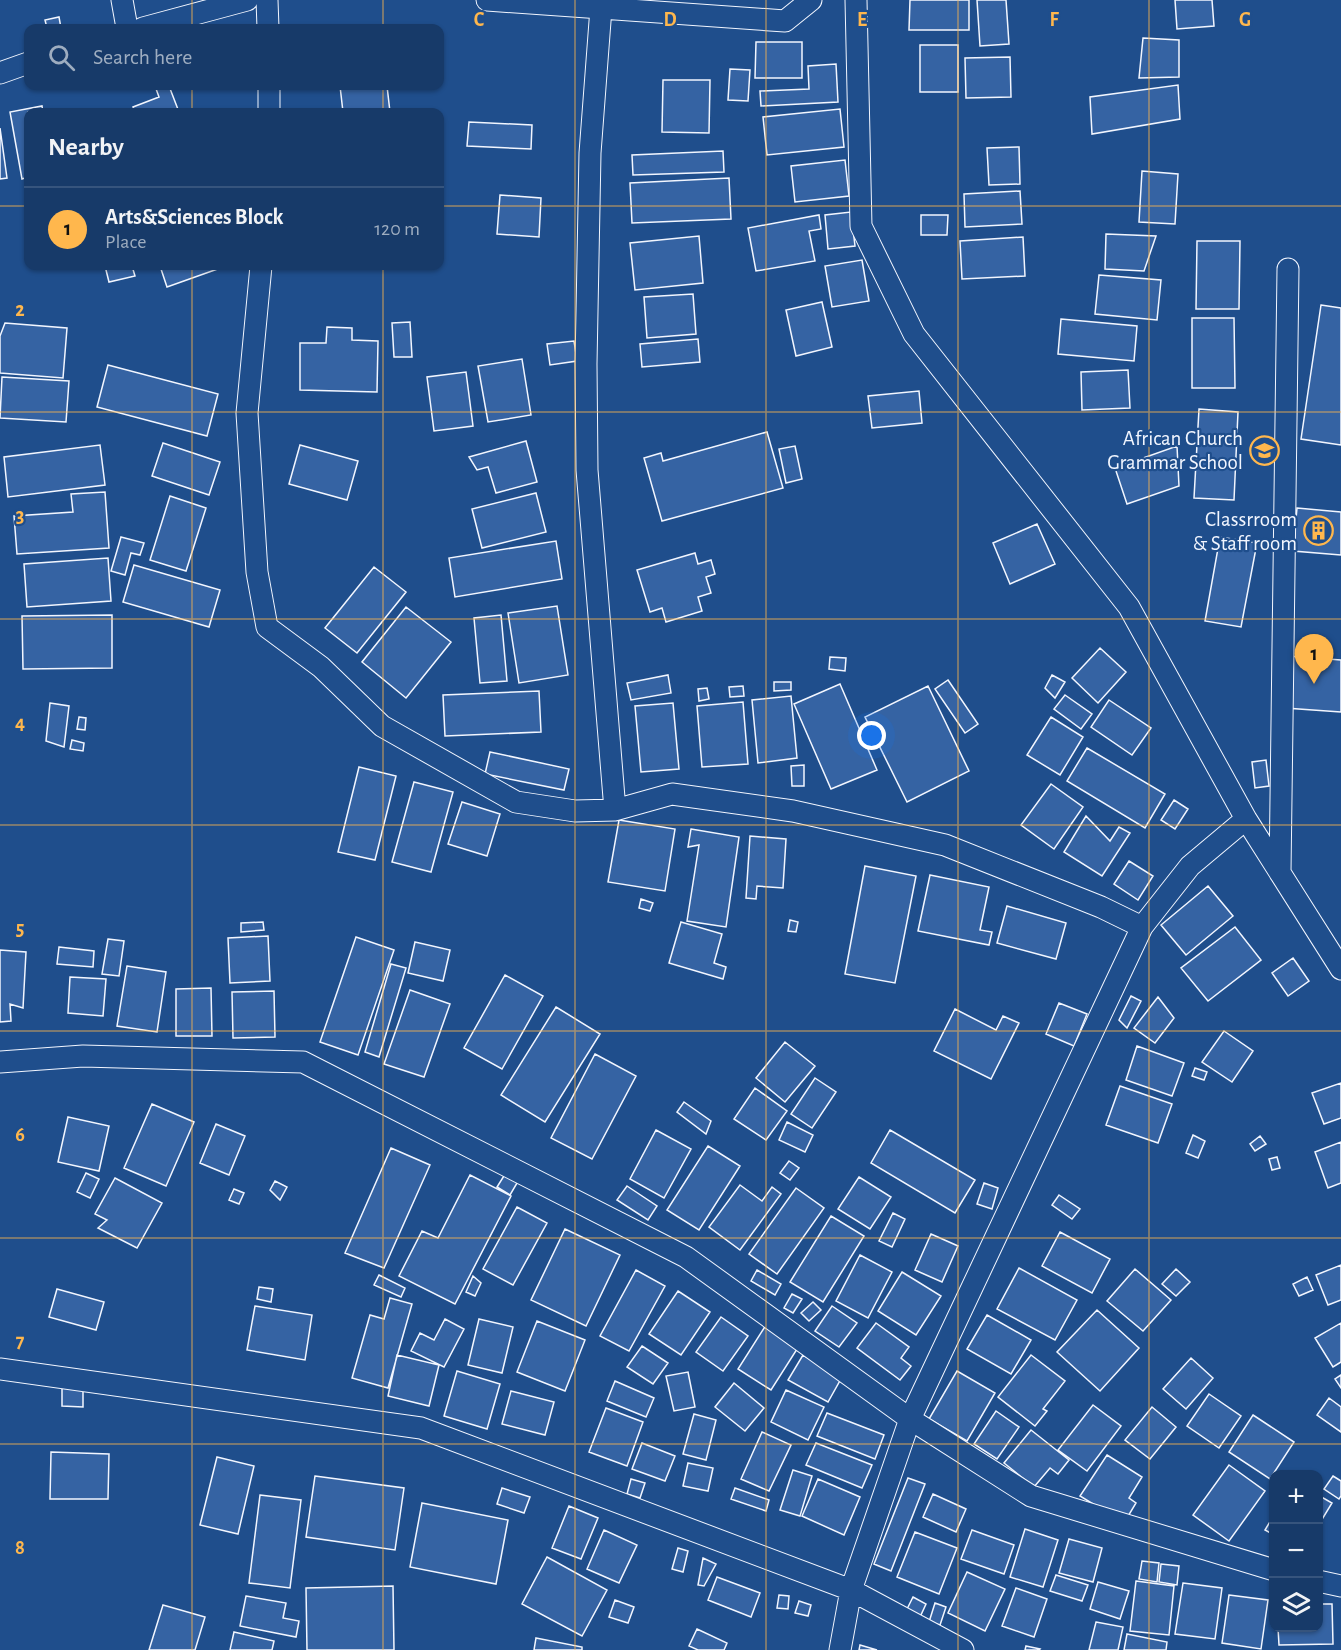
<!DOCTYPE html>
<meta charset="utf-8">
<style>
:root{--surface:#173a69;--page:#20416f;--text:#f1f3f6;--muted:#9eadc0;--line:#36547d;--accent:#ffb74d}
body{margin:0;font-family:"Alegreya Sans",sans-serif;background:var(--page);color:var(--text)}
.controls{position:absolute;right:18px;bottom:18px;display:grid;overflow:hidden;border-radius:12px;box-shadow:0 2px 4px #0004}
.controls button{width:54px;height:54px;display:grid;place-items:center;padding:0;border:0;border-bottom:2px solid var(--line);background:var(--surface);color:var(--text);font:30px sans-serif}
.you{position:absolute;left:872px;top:736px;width:21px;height:21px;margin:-15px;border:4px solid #fff;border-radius:50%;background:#1a73e8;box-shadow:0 0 0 9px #1a73e833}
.badge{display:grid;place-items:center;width:39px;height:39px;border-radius:50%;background:var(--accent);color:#111;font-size:20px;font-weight:700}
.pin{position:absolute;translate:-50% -50px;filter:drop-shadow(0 2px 3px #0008)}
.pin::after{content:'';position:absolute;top:32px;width:21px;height:18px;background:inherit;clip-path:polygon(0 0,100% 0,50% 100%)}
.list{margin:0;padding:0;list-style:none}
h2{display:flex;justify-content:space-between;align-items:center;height:78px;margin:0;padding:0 24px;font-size:26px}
h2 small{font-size:20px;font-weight:400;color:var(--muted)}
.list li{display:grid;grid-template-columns:39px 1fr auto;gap:18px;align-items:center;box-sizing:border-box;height:84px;padding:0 24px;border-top:2px solid var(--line)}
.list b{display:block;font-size:22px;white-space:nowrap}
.list p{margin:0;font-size:20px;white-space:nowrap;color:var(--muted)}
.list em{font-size:20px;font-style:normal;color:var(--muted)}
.icon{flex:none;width:33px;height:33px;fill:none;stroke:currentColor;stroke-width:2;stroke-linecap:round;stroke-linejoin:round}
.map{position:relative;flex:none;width:1341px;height:1650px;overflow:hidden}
.search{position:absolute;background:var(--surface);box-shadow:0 2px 4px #0004;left:24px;top:24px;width:420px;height:66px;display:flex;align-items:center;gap:15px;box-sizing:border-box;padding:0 21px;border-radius:12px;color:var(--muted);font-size:22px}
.panel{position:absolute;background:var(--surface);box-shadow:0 2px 4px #0004;left:24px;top:108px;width:420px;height:162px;border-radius:12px}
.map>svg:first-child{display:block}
.building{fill:#3563a3;stroke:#f2f6ff;stroke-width:1.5}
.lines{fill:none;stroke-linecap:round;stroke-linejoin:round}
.minor-casing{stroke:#f2f6ff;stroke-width:23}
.minor{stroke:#1f4e8c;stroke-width:21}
.grid{fill:none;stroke:#ffb74d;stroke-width:1.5;stroke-opacity:0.55}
.labels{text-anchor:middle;stroke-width:4.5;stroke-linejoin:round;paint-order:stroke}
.poi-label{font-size:21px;fill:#f2f6ff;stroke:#1f4e8c;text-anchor:end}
.grid-label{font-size:20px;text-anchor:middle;font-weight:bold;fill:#ffb74d;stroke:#1f4e8c;stroke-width:4.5;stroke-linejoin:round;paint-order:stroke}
</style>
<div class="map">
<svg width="1341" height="1650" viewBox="0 0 1341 1650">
<rect width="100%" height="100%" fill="#1f4e8c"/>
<!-- building -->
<path class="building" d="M910,0H969V30H909Z
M977,0H1006L1009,44L980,46Z
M1175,0H1212L1214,26L1177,29Z
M59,17L61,28H47L45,20Z
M1143,38L1179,40V77L1139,78Z
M756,42H802V78H755Z
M920,45H958V92H920Z
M1010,57L1011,97L966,98L965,58Z
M836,64L838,102L761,106L760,91L809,89L808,66Z
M730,69L750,70L748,101L728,100Z
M663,80H710L709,133L662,132Z
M1178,85L1180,119L1092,134L1090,97Z
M155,86H169L179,112H135L133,107L159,97Z
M340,86H387L390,112H343Z
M42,106L43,112H28V177L22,179L10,112Z
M840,109L844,147L767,155L763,117Z
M469,122L532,125L531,149L467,146Z
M0,128L7,178L0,179Z
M1019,147L1020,184L989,185L987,148Z
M723,151L724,172L633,175L632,155Z
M845,160L849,196L795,202L791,166Z
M1142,171L1178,174L1175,224L1139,222Z
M729,178L731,219L632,223L630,183Z
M1020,191L1022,224L965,227L964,194Z
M500,195L541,198L539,237L497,234Z
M851,212L855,246L828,249L825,215Z
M819,215L821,229L809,231L815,261L756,271L748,228Z
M921,215H948L947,235H921Z
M1106,234L1156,236L1144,271L1105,269Z
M699,236L703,283L635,290L630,243Z
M1023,237L1025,276L962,279L960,241Z
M1197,241H1240L1239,309H1196Z
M862,260L869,301L832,307L825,266Z
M105,266H132L135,276L109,282Z
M160,266H226L167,287Z
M1099,275L1161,280L1157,320L1095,314Z
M693,294L696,334L647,338L644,297Z
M822,302L832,347L796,356L786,310Z
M1321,305L1341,308V445L1301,439Z
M1192,318H1234L1235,388H1192Z
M1061,319L1137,326L1134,361L1058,354Z
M410,322L412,357H394L392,323Z
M5,323L67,328L63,378L0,373V336Z
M327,327L352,328V340L378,341L377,392L300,390V343H326Z
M698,339L700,362L642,367L640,344Z
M574,341L577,361L550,365L547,344Z
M522,359L531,415L488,422L478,366Z
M108,365L218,394L207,436L97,407Z
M1128,370L1130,408L1082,410L1081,372Z
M466,372L473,426L434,431L427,377Z
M2,377L69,381L66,422L0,418Z
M919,391L922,423L872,428L868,396Z
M1199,409L1238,412L1234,500L1194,498Z
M767,432L783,488L662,521L644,458L661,453L663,461Z
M526,441L537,482L496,493L488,467L477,470L469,457Z
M163,443L220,462L209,495L152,476Z
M100,445L105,485L8,497L4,457Z
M300,445L358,461L347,500L289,484Z
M795,446L802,479L786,483L779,449Z
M1177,446L1179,486L1127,504L1115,468Z
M105,492L109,548L17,554L14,516L73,512L71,494Z
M536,493L546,532L482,548L472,509Z
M170,496L206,508L186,571L150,560Z
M1297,508L1341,512V555L1293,551Z
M1037,524L1055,564L1010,584L993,543Z
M121,537L144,543L140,555L131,553L125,575L111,571Z
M1220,537L1257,543L1241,627L1205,621Z
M556,541L562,579L455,597L449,558Z
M695,553L698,564L711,560L715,574L706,577L711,593L698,597L702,611L666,622L662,608L650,612L637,570Z
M108,558L111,601L27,607L24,564Z
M134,565L220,590L209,627L123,602Z
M374,567L406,592L357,653L325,628Z
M557,606L568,675L519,683L508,613Z
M406,607L451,642L406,698L362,662Z
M112,615V668L23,669L22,616Z
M501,615L507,681L480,683L474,618Z
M1100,648L1126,672L1098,703L1072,678Z
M1288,656L1341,660V712L1285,708Z
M830,657L846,658L845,671L829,669Z
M668,675L671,693L631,700L627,683Z
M1052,675L1065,682L1055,698L1045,688Z
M948,680L978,724L965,733L935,689Z
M774,682H791V690L774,691Z
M840,684L877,770L831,789L794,704Z
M743,686L744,696L730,697L729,687Z
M928,686L969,771L907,802L865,717Z
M707,688L709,699L699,701L698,689Z
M539,691L541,732L445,736L443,695Z
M1065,695L1092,714L1081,729L1054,709Z
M791,696L797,758L758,763L752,700Z
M1109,700L1151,728L1132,755L1091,727Z
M743,702L748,764L702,767L697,706Z
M50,703L69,706L64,747L46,741Z
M673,703L679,769L641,772L635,706Z
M79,717L86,718L85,730L77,729Z
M1051,717L1083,737L1060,775L1027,755Z
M72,740L84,743L83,751L70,749Z
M1087,748L1165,794L1145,828L1067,781Z
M490,752L569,769L564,790L485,774Z
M1266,760L1269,786L1255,788L1252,762Z
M804,765V786H792L791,766Z
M359,767L396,776L375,860L338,852Z
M414,782L453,792L431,872L392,862Z
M1051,784L1083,807L1054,849L1021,825Z
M1174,800L1188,809L1175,829L1161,820Z
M462,802L500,814L487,856L448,844Z
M1086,816L1110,841L1119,827L1130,833L1102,876L1064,852Z
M619,820L675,829L665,891L608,882Z
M691,829L739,837L726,927L687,921L699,845L688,847Z
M750,836L786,839L783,888L757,886L756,899L746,898Z
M1129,861L1153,876L1138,900L1114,884Z
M865,866L916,876L895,983L845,974Z
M930,875L989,887L980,930L992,932L989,945L918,931Z
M1208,886L1233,916L1186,955L1161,925Z
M641,899L653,903L650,911L639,908Z
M1007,906L1066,923L1056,959L997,943Z
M790,920L798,922L796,932L788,931Z
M263,922L264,930L241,932V923Z
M681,922L722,934L714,963L726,967L723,979L669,963Z
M1235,927L1261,960L1208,1001L1181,968Z
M268,936L270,981L230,983L228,938Z
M356,937L394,950L358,1055L320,1042Z
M108,939L124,941L119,976L102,974Z
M415,942L450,950L443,981L408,973Z
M59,947L94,951L93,967L57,964Z
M0,950L26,952L23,1008L10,1004L11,1021L0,1022Z
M1293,958L1309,981L1288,996L1272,973Z
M391,964L406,968L379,1057L365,1052Z
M127,966L166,972L157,1032L117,1026Z
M505,975L543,996L502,1069L464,1048Z
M70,977L106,979L103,1016L68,1013Z
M211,988L212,1036H176V989Z
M410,990L450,1004L424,1077L384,1064Z
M274,991L275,1037L233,1038L232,992Z
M1131,996L1141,1001L1127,1028L1119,1020Z
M1158,997L1174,1018L1155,1043L1134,1028Z
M1059,1003L1087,1014L1074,1046L1046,1034Z
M556,1007L600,1034L545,1122L501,1095Z
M955,1009L996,1030L1003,1016L1019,1023L991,1079L934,1051Z
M1224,1031L1253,1051L1232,1082L1202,1062Z
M785,1042L815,1066L785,1102L756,1078Z
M1137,1046L1184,1063L1172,1096L1126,1080Z
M595,1054L636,1076L592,1159L551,1138Z
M1195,1068L1207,1072L1204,1080L1192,1076Z
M815,1078L836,1092L812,1128L791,1114Z
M1341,1083V1118L1324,1124L1312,1093Z
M1120,1086L1172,1104L1158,1143L1106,1125Z
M755,1088L787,1111L766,1140L734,1119Z
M684,1102L711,1121L706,1134L677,1112Z
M152,1104L194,1122L166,1186L124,1168Z
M68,1117L109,1126L99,1171L58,1162Z
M787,1122L813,1135L805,1152L779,1140Z
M216,1124L245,1136L229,1175L200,1163Z
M656,1130L691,1149L664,1198L630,1179Z
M890,1130L975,1180L955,1213L871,1163Z
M1193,1135L1205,1141L1198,1158L1186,1153Z
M1260,1136L1266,1144L1255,1151L1250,1144Z
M1341,1142V1183L1328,1188L1315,1152Z
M708,1146L740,1166L699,1230L667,1210Z
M391,1148L430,1165L384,1268L345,1253Z
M1277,1157L1280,1168L1272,1170L1269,1159Z
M789,1161L799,1168L790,1180L780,1173Z
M507,1171L520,1178L510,1195L497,1187Z
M86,1173L99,1179L90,1198L77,1192Z
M470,1175L511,1196L455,1304L399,1276L422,1231L438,1238Z
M859,1177L891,1197L870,1229L838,1209Z
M115,1178L162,1203L137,1248L98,1228L107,1220L95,1214Z
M275,1181L287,1187L280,1200L270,1190Z
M984,1183L998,1188L992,1209L977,1204Z
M740,1185L762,1201L772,1187L781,1194L740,1250L709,1227Z
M627,1186L657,1206L648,1220L617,1200Z
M796,1188L824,1208L777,1274L749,1254Z
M234,1189L244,1193L239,1204L229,1200Z
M1059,1195L1080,1209L1072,1219L1052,1205Z
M517,1207L547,1223L513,1285L483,1269Z
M893,1213L905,1219L892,1247L879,1241Z
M831,1216L864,1236L823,1302L790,1282Z
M565,1229L620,1255L586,1326L531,1300Z
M1060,1232L1110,1259L1092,1293L1042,1266Z
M931,1234L958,1246L942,1282L915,1270Z
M860,1255L892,1272L868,1318L836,1301Z
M1341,1265V1300L1328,1305L1316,1275Z
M1019,1268L1077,1300L1055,1340L997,1309Z
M1135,1269L1171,1300L1143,1331L1107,1301Z
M1176,1269L1190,1282L1176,1296L1162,1284Z
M636,1270L665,1286L629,1351L600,1336Z
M757,1270L781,1284L775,1295L751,1281Z
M902,1272L941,1296L916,1335L878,1311Z
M379,1275L405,1288L401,1297L374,1285Z
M473,1276L481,1283L475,1296L466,1292Z
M1307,1277L1313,1290L1299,1296L1293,1284Z
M259,1287L273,1289L271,1302L257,1299Z
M57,1289L104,1302L96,1330L49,1317Z
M678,1291L710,1312L681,1355L649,1334Z
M792,1294L802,1299L793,1313L784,1308Z
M390,1298L412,1304L388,1388L352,1378L370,1315L384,1319Z
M813,1302L821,1310L809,1321L801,1313Z
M255,1306L312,1315L305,1360L247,1350Z
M832,1306L857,1323L839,1347L815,1331Z
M1097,1310L1139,1348L1100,1391L1057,1352Z
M987,1315L1031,1340L1011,1374L967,1349Z
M721,1317L748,1336L723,1371L696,1352Z
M445,1319L464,1329L444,1367L411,1351L420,1333L434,1340Z
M479,1319L513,1327L502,1373L468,1365Z
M537,1321L585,1340L565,1391L517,1372Z
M876,1323L909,1347L901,1358L911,1366L900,1380L857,1348Z
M1341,1323V1362L1333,1367L1315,1338Z
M766,1325L799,1346L771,1390L738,1369Z
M642,1346L668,1363L653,1384L627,1367Z
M397,1355L439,1365L429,1406L388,1396Z
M803,1355L842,1377L828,1402L788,1380Z
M1031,1355L1065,1381L1043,1409L1047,1411L1035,1426L998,1397Z
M1191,1358L1213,1378L1186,1409L1163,1389Z
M457,1371L500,1384L487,1429L444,1416Z
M957,1371L995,1393L967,1441L929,1419Z
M688,1372L695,1407L674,1411L666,1376Z
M1341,1375V1388L1335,1379Z
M615,1381L654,1398L646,1417L607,1401Z
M734,1383L764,1408L745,1431L715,1407Z
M62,1388L83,1389V1407L62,1406Z
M786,1390L824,1407L808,1440L771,1422Z
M511,1391L554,1402L545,1435L502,1424Z
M1209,1394L1241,1416L1219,1448L1187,1426Z
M1329,1398L1341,1407V1432L1317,1415Z
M1093,1405L1121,1426L1087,1471L1058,1450Z
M1152,1407L1176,1427L1150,1459L1125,1440Z
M606,1408L643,1422L627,1466L589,1452Z
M996,1411L1019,1427L997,1459L974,1444Z
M827,1413L884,1435L875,1459L817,1436Z
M694,1414L716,1420L706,1460L683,1454Z
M1253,1415L1294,1442L1270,1479L1229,1452Z
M1031,1430L1069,1460L1058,1474L1050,1468L1034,1487L1004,1463Z
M762,1432L791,1445L769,1491L741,1479Z
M642,1443L675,1456L665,1481L632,1469Z
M816,1443L872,1465L862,1488L806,1465Z
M51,1452L109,1454L108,1499H50Z
M1107,1455L1142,1477L1129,1498L1136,1503L1124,1523L1080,1496Z
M217,1457L254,1466L238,1534L200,1525Z
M688,1463L713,1468L708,1491L683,1486Z
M1229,1465L1265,1491L1229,1541L1193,1515Z
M793,1470L812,1476L800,1516L780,1510Z
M315,1476L404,1488L395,1550L306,1537Z
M1333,1476L1341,1481V1496L1339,1499L1324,1489Z
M908,1478L925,1484L891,1571L874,1564Z
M631,1479L645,1483L640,1498L627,1494Z
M818,1479L860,1497L844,1535L802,1516Z
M502,1488L530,1497L524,1513L497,1504Z
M735,1488L769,1500L766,1511L731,1499Z
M933,1494L966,1509L956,1532L923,1517Z
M260,1495L301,1500L290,1588L249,1583Z
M1318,1495L1332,1503L1318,1526Z
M422,1503L508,1520L496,1584L410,1567Z
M569,1506L598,1518L581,1559L552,1548Z
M1274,1515V1535L1265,1530Z
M1025,1529L1058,1540L1043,1587L1010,1577Z
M604,1530L637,1545L619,1583L587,1569Z
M972,1530L1014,1545L1004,1574L961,1559Z
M915,1532L957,1548L939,1594L897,1577Z
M1069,1539L1102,1548L1093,1582L1059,1573Z
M678,1548L688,1551L683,1572L672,1569Z
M547,1557L607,1590L582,1636L522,1604Z
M703,1558L716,1564L704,1586L698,1585Z
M1142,1561L1159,1563L1157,1582L1139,1579Z
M1161,1564L1179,1566L1177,1585L1159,1582Z
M967,1572L1005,1589L985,1631L948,1613Z
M1056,1575L1088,1585L1082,1601L1050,1591Z
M717,1577L760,1593L751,1617L708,1600Z
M1136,1581L1174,1586L1169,1635L1130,1631Z
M1098,1582L1129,1591L1120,1619L1090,1609Z
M1183,1583L1222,1588L1215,1639L1175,1634Z
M393,1586L394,1650H307L306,1588Z
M1016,1588L1047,1599L1034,1637L1002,1626Z
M779,1595L789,1596L788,1609L777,1608Z
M1229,1595L1268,1600L1261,1649L1222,1643Z
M246,1596L286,1603L283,1618L299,1621L296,1637L240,1626Z
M913,1597L926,1604L920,1617L906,1611Z
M615,1600L634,1607L628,1623L609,1617Z
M799,1601L811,1605L808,1616L795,1613Z
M935,1603L946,1607L940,1625L929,1622Z
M1318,1604H1332L1333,1644L1279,1645L1278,1628H1318Z
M163,1605L205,1617L195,1650H149Z
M1096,1622L1123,1627L1118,1650H1089Z
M697,1629L727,1643L724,1650H698L689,1646Z
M234,1632L274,1641L272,1650H230Z
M1127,1634L1167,1642L1166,1650H1124Z
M536,1638L582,1647V1650H534Z
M860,1645L877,1650H859Z
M1026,1646L1040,1649L1039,1650H1025Z"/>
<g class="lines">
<defs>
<path id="minor" d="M122,0L127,28
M267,0L268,28
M487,0L785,21L811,0
M601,8L590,153L586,364L587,470L615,810
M143,28L247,0
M0,73L28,63
M269,86V112
M261,266L247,413L257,572L267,627L321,667L382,726L516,802L575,811L615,810L672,794L793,811L945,845L1101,907L1142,927
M1246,819L1341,969
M1280,873L1288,269
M0,1062L83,1056L303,1062L686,1257L910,1419L1031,1496L1274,1570
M0,1369L421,1428L851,1590L963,1650
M1318,1581L1341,1586
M840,1650L851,1590L910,1419L1142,927L1190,866L1246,819L1129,607L914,334L861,226L856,0"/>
</defs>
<!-- minor casing -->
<use href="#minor" class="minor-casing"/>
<!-- minor -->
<use href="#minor" class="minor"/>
</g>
<!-- grid -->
<path class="grid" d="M192,0V28M383,0V28M575,0V1650M766,0V1650M958,0V1650M1149,0V1650M192,86V112M383,86V112M0,206H28M440,206H1341M192,266V1650M383,266V1650M0,412H1341M0,619H1341M0,825H1341M0,1031H1341M0,1238H1341M0,1444H1341"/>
<!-- icons -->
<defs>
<symbol id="school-ring" viewBox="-11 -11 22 22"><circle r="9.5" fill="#1f4e8c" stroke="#ffb74d" stroke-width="1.5"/><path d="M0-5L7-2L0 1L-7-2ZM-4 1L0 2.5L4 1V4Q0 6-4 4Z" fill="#ffb74d"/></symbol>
<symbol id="building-ring" viewBox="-11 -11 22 22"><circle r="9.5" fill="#1f4e8c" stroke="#ffb74d" stroke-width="1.5"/><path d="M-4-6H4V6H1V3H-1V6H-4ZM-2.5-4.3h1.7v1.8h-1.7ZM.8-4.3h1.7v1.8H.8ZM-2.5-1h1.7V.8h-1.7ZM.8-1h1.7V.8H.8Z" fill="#ffb74d"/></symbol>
</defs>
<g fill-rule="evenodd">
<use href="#school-ring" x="1248" y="434" width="33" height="33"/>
<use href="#building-ring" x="1302" y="514" width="33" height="33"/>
</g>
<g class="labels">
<!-- poi labels -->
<g class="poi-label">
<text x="1243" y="445">African Church<tspan x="1243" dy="24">Grammar School</tspan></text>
<text x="1297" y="526">Classrroom<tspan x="1297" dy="24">&amp; Staff room</tspan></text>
</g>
</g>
<g class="grid-label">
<text x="479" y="26">C</text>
<text x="670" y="26">D</text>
<text x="862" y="26">E</text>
<text x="1054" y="26">F</text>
<text x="1245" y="26">G</text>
<text x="20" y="316">2</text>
<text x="20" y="522">3</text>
<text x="20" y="729">4</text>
<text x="20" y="935">5</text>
<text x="20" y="1141">6</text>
<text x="20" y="1347">7</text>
<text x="20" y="1554">8</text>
</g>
</svg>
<div class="controls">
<button>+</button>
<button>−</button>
<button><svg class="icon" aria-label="layers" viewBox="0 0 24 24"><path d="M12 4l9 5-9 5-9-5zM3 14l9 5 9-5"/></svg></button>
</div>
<div class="you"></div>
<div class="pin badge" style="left:1314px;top:684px">1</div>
<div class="search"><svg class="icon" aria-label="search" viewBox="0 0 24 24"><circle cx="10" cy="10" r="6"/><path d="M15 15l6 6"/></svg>Search here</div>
<section class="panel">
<h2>Nearby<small></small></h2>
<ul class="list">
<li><span class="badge">1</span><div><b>Arts&amp;Sciences Block</b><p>Place</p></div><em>120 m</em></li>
</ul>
</section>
</div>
